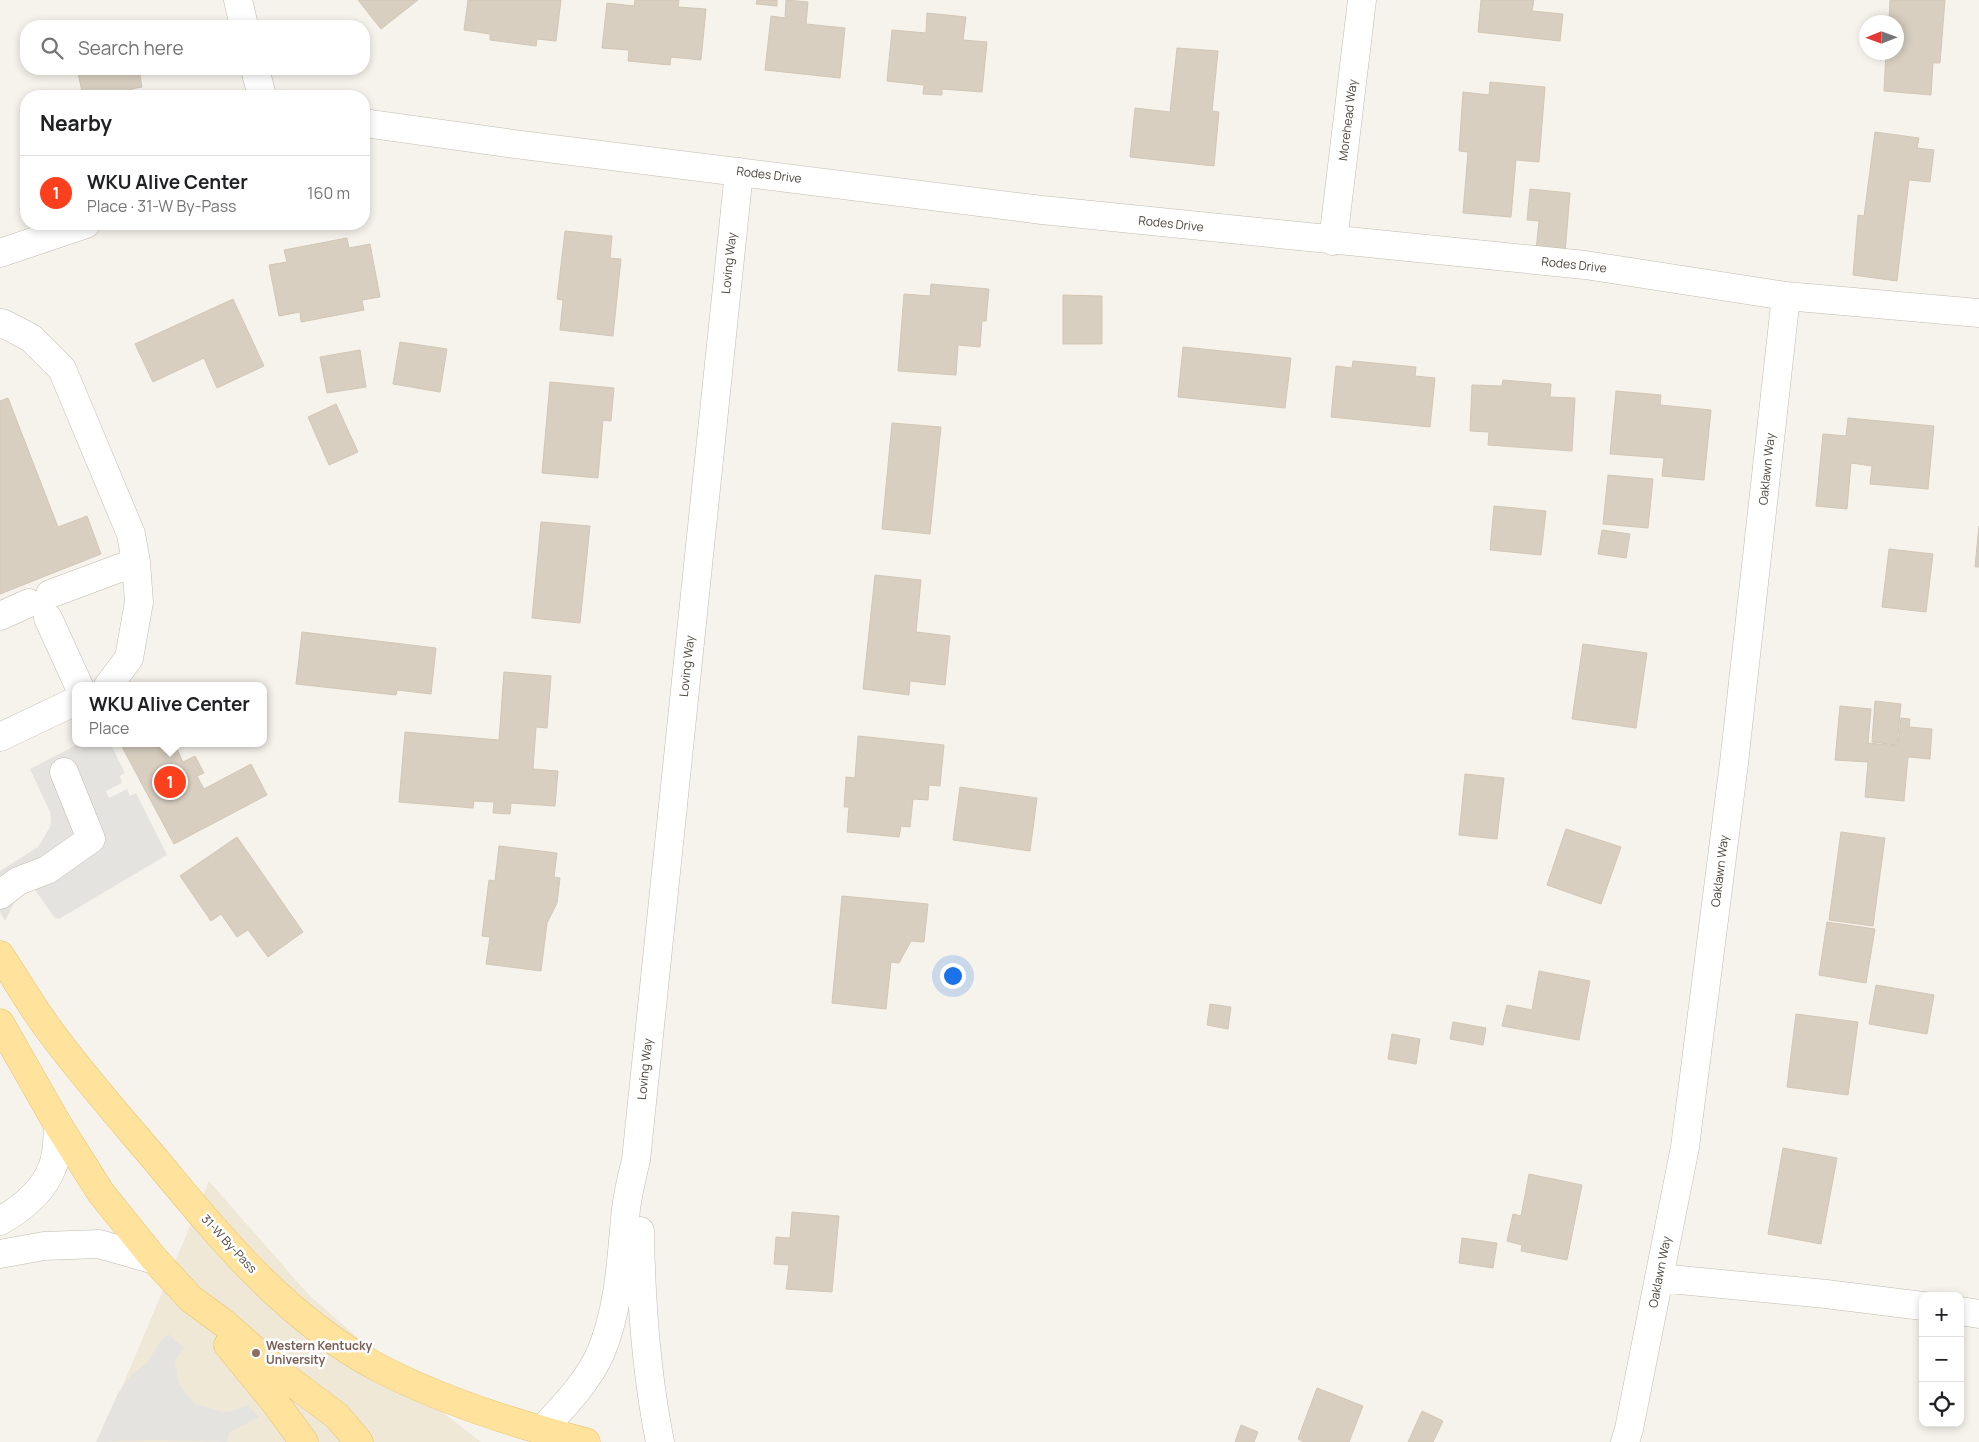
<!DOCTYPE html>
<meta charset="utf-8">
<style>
:root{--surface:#fff;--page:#f6f6f6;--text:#202124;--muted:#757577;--line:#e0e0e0;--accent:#fc3f1d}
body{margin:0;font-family:Manrope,sans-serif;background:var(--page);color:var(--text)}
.controls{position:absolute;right:15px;bottom:15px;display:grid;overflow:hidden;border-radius:10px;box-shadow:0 2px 8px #0003}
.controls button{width:45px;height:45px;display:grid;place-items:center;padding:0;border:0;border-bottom:1px solid var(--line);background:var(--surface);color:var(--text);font:25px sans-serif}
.compass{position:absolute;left:1859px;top:15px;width:45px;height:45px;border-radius:50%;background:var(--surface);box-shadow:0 2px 8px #0003;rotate:269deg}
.you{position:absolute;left:952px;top:975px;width:18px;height:18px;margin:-12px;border:4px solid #fff;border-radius:50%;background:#1a73e8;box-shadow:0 0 0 8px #1a73e833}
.badge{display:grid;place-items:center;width:32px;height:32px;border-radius:50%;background:var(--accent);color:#fff;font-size:16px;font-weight:700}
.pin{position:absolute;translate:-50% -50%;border:2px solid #fff;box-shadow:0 1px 5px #0006}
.popup{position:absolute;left:72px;top:682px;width:195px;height:65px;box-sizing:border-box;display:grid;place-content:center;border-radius:10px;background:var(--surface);filter:drop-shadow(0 1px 4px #0005);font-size:16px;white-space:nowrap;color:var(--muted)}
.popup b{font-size:19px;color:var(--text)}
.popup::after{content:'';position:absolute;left:50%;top:100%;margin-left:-10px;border:10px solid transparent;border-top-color:var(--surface)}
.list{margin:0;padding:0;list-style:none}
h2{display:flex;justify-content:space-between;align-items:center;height:65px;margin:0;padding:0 20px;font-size:21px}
h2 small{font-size:16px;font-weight:400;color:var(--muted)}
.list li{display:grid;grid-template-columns:32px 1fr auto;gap:15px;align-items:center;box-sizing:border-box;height:75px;padding:0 20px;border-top:1px solid var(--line)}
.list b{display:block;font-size:19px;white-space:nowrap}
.list p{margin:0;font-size:16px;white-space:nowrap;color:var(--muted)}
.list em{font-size:16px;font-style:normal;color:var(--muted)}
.icon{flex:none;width:28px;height:28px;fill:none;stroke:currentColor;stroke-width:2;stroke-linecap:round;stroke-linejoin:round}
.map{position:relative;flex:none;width:1979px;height:1442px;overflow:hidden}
.search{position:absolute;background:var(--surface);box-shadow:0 2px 8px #0003;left:20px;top:20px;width:350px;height:55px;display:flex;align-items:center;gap:12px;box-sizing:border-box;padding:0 18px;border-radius:20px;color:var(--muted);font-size:19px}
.panel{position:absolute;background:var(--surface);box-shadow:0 2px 8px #0003;left:20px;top:90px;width:350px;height:140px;border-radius:20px}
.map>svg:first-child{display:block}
.education{fill:#efe8d6}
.parking{fill:#e5e3e0}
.building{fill:#d8cfc1;stroke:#d3c7b4}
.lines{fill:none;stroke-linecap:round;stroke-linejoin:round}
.minor-casing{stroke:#c2bbae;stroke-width:29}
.major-casing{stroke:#e6c16a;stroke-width:29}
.minor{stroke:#fff;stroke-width:28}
.major{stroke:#ffe39c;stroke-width:28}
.education-dot{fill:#8d6e63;stroke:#fff;stroke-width:2}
.labels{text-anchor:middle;stroke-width:5;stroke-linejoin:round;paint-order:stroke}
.street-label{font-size:12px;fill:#4b4439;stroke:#fff}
.education-label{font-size:12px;font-weight:bold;fill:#785e54;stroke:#fff;text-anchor:start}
</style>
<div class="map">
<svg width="1979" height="1442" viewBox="0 0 1979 1442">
<rect width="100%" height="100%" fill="#f6f3ec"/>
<!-- education -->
<path class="education" d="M209,1181L308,1294L441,1411L481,1442H99Z"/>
<!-- parking -->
<path class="parking" d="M80,743H114L111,745L125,773L120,776L122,783L106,791L109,798L127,789L130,796L136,793L167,855L59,919L54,917L33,887L18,895L5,921L0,912V871L38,847L50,827L51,819L50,812L30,769Z
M168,1334L184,1348L175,1360L177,1377L180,1386L195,1404L223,1412L233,1411L248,1405L259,1417L230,1432L227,1442L152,1440L96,1442L118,1393L132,1374L147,1363L160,1342Z"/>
<!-- building -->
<path class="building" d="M358,0H418L381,29Z
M468,0H561L556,41L537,39L536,46L490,40V34L464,30Z
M635,0H679L678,7L706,9L701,60L671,57L670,65L628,61L629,50L602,48L607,3L634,6Z
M757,0H777V6L756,4Z
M786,0L808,2L806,24L845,28L840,78L765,70L771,16L785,18Z
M1481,0H1534L1532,11L1563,14L1560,41L1478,32Z
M1890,0H1945L1940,63H1933L1931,95L1884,91L1886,52H1896V22H1889Z
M927,13L966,17L963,40L987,42L982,92L942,89V95L923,94L924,85L887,81L892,30L926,33Z
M1177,48L1218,51L1212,111L1219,112L1214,166L1130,157L1135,108L1170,112Z
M77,69H139L142,87L132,89L134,96H83Z
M1490,82L1545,87L1539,162L1516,160L1511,217L1463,213L1468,152L1459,151L1463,92L1489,95Z
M1875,132L1919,138L1917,148L1934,150L1930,182L1909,180L1897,281L1853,275L1858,215L1864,216Z
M1530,189L1570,193L1565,253L1536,250L1539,221L1527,220Z
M565,231L612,236L610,258L621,259L613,336L560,330L563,300L557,299Z
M347,238L349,248L370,244L380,297L362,300L364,310L301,322L300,312L279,316L269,265L287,262L284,250Z
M931,284L989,289L986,321H982L980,347L958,345L956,375L898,371L904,294L930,296Z
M1063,295L1102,296V344H1063Z
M233,299L264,366L217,388L204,358L153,382L135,344Z
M400,342L447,349L440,392L393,384Z
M1183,347L1291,358L1285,408L1178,397Z
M360,350L366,387L327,393L320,357Z
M1353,361L1416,367L1415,376L1435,378L1430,427L1331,417L1336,366L1352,368Z
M1503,380L1551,384L1550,397L1575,398L1572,451L1488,445L1489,432L1470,431L1472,385L1502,386Z
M550,382L614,388L611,421L603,420L598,478L542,473Z
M1616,391L1661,395L1660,405L1711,410L1704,480L1662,476L1664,458L1610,454Z
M8,398L58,527L87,516L101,554L0,594V401Z
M336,404L358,452L329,465L308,417Z
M1848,418L1934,426L1928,489L1870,484L1872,466L1851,463L1847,509L1816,506L1823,434L1846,436Z
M892,423L941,427L930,534L882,529Z
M1608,475L1653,479L1648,528L1603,524Z
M1494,506L1546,511L1541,555L1490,550Z
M541,522L590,526L580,623L532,618Z
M1979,526V567H1975Z
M1602,530L1630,534L1626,558L1598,554Z
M1889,549L1933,554L1926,612L1882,607Z
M875,575L921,580L916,632L950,636L945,685L910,681L909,695L863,689Z
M302,632L436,648L431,694L397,690L396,695L296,684Z
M1583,644L1647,653L1636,728L1572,719Z
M504,672L551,676L547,728L536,727L533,769L558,771L555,806L511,803L510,814L493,813L494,802L474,801L473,808L399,802L405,732L499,740Z
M1875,701L1901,704L1897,745L1872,742Z
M1840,706L1871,709L1868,743L1898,746L1901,718L1910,719L1909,727L1932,729L1930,759L1908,757L1904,801L1865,797L1868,762L1835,760Z
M858,736L944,745L940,786L929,785L928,800L913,799L910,827L901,826L899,837L847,832L849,807H844L846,777L855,778Z
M120,743H174L183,762L195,756L204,773L197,776L204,789L251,764L267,795L174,844Z
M1465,774L1504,778L1497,839L1459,835Z
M960,787L1037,798L1030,851L953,840Z
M1566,829L1621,847L1601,904L1547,885Z
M1841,832L1885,838L1873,926L1829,920Z
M237,837L303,932L268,957L248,930L237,937L221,914L211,921L180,876Z
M499,846L557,853L554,877L560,878L557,903L547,923L541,971L486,964L490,937L482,936L489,880L495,881Z
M842,896L928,904L924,942L911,941L899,963L891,962L886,1009L832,1003Z
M1827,922L1875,929L1866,983L1819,975Z
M1539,971L1590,981L1579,1040L1502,1026L1507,1005L1532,1010Z
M1876,985L1934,995L1927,1034L1869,1024Z
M1210,1004L1231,1007L1228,1029L1207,1025Z
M1796,1014L1858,1022L1848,1095L1787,1087Z
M1453,1022L1486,1028L1483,1045L1450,1039Z
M1392,1034L1420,1039L1416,1064L1388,1059Z
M1783,1148L1837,1158L1821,1244L1768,1234Z
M1529,1174L1582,1185L1567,1260L1521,1251L1522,1245L1507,1241L1513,1214L1521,1216Z
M792,1212L839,1216L832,1292L786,1289L789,1265L774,1264L776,1237L790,1238Z
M1462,1238L1497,1243L1493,1268L1459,1263Z
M1317,1388L1363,1406L1349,1442H1304L1298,1439Z
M1422,1411L1443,1421L1433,1442H1408Z
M1241,1425L1258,1432L1254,1442H1235Z"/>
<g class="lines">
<defs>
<path id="minor" d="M238,0L244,26
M255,69L262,96
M364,123L514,144L1042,210L1585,265L1786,296L1979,313
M1333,241L1362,0
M0,253L86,224
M2,323L31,338L62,369L131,534L136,562
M50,594L136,562L139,602L129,658L108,686
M0,616L29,603
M48,618L79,686
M0,737L76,701
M0,895L18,881L47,870L91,839L64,772
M0,1221C21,1209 43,1192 52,1168C58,1155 57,1139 58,1125
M640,1231C641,1303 646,1372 660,1442
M0,1254L44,1246L99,1244L155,1260
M1659,1278L1826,1294L1923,1306
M1960,1311L1979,1314
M541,1431C563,1407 588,1382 601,1352C620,1306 621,1257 626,1209C628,1193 632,1176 636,1160L739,172
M1625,1442L1629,1429L1685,1147L1734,763L1786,296"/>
<path id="major" d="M0,955C16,979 30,1004 47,1027C82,1075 122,1120 160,1165C223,1241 289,1321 379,1368C445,1402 514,1424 586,1442
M0,1023L58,1125L101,1193L155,1260L191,1299L225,1324L285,1377L337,1416L359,1442
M228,1345L274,1401L304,1442"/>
</defs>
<!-- minor casing -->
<use href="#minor" class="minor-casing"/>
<!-- major casing -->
<use href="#major" class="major-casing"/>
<!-- minor -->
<use href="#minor" class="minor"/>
<!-- major -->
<use href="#major" class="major"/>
</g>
<!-- markers -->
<circle class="education-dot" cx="256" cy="1353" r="5"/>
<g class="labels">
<!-- street labels -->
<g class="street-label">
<text transform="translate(1348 120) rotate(-83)" y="4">Morehead Way</text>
<text transform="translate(769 175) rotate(7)" y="4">Rodes Drive</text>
<text transform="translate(1171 224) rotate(6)" y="4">Rodes Drive</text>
<text transform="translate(729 263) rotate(-84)" y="4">Loving Way</text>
<text transform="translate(1574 265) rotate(6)" y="4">Rodes Drive</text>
<text transform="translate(1767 469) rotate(-84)" y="4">Oaklawn Way</text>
<text transform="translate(687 666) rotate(-84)" y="4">Loving Way</text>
<text transform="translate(1720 871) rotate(-83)" y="4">Oaklawn Way</text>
<text transform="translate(645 1069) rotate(-84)" y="4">Loving Way</text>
<text transform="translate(229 1244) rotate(47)" y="4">31-W By-Pass</text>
<text transform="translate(1660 1272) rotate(-79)" y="4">Oaklawn Way</text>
</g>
<!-- education labels -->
<g class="education-label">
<text x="266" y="1350">Western Kentucky<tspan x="266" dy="14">University</tspan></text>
</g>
</g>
</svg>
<div class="controls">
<button>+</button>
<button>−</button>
<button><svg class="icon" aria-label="locate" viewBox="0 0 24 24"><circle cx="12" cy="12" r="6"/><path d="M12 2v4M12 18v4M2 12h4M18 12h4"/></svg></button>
</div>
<svg class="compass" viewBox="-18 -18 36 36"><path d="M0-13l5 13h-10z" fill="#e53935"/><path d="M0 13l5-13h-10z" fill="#757577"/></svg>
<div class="you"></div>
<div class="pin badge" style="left:170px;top:782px">1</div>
<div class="popup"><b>WKU Alive Center</b>Place</div>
<div class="search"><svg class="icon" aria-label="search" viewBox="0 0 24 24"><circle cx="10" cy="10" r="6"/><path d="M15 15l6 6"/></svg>Search here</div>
<section class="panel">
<h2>Nearby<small></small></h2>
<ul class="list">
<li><span class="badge">1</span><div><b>WKU Alive Center</b><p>Place · 31-W By-Pass</p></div><em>160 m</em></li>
</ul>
</section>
</div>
